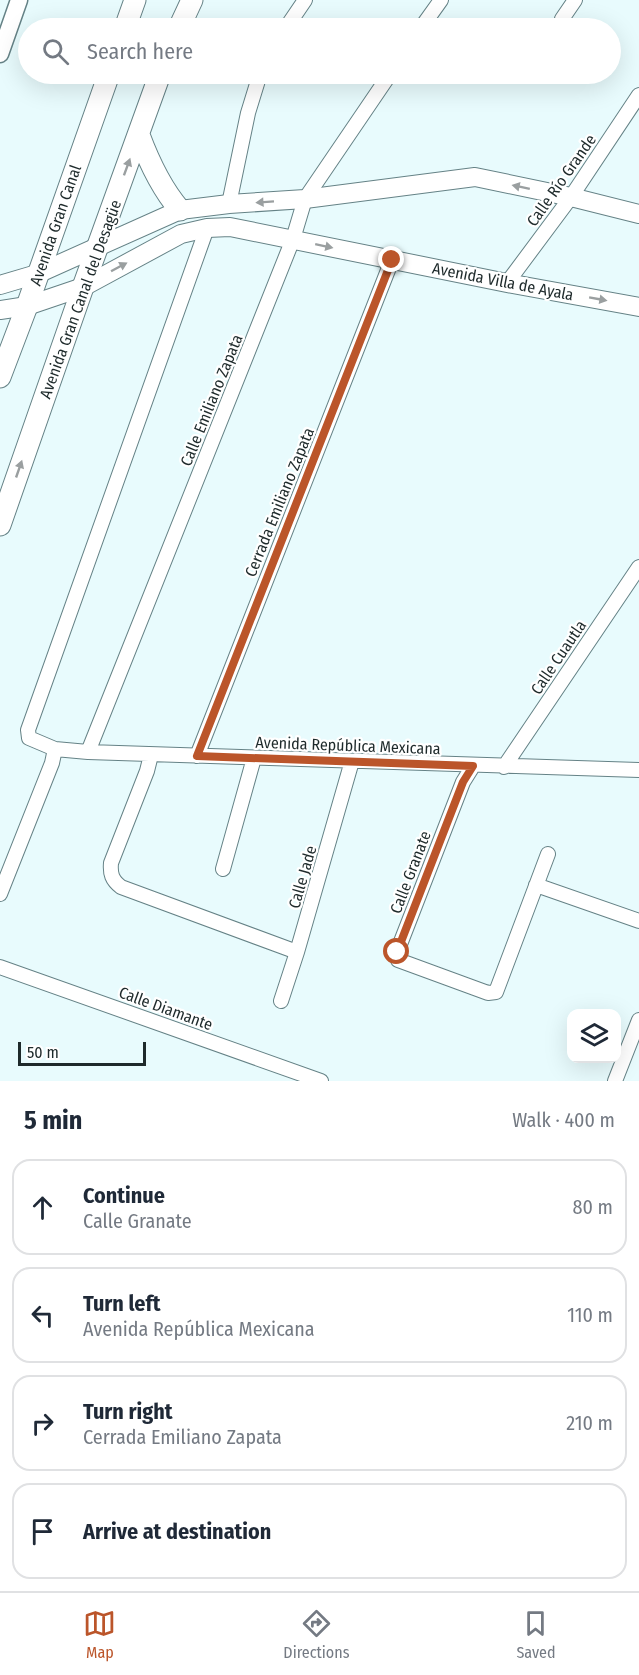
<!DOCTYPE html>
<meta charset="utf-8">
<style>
:root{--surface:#fff;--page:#f6f6f7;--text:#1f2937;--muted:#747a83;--line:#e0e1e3;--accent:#bb552a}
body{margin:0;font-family:"Fira Sans Condensed",sans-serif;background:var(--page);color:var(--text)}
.controls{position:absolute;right:18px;bottom:18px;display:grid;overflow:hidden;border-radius:12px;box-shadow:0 6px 24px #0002}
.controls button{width:54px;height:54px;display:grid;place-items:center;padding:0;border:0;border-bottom:2px solid var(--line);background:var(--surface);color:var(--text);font:30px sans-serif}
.scale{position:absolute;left:18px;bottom:15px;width:128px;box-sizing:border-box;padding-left:6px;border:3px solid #1e2a2b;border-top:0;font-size:16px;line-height:21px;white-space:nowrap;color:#1e2a2b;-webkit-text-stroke:4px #fff;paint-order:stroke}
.stop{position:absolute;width:18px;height:18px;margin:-14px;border:4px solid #bb552a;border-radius:50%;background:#fff}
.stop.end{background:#bb552a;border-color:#fff;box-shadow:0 2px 6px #0008}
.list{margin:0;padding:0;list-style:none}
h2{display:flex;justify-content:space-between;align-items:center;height:78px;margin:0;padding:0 24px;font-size:26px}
h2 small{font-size:20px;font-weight:400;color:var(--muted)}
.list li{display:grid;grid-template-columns:39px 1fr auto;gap:18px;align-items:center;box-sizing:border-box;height:96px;margin:0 12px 12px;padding:0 12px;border:2px solid var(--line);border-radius:18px}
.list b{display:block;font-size:22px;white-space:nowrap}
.list p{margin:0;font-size:20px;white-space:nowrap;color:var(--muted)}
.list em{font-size:20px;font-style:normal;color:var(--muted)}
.icon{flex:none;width:33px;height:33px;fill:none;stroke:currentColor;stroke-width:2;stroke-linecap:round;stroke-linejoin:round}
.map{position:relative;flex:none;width:639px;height:1081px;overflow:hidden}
.search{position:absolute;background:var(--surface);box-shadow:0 6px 24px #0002;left:18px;right:18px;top:18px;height:66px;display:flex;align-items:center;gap:15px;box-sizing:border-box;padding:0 21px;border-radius:33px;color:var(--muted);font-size:22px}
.sheet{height:510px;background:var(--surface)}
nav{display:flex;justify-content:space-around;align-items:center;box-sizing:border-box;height:84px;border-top:2px solid var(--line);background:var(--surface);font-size:16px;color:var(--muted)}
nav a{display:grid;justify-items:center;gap:3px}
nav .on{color:var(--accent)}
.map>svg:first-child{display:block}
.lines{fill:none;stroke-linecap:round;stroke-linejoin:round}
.minor-casing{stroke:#658286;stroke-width:16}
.tertiary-casing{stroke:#658286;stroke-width:19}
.secondary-casing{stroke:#658286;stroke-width:20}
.primary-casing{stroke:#658286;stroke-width:23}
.minor{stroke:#fff;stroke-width:14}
.tertiary{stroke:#fff;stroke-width:16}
.secondary{stroke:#fff;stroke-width:18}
.primary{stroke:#fff;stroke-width:21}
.oneway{fill:#9a9fa0}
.route{stroke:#bb552a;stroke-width:8}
.labels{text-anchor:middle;stroke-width:4.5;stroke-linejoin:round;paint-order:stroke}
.street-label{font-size:16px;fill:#1e2a2b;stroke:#fff}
</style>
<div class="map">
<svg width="639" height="1081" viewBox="0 0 639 1081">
<rect width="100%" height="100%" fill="#e8fbfd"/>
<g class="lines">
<defs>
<path id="minor" d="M562,19L575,0
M286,28L305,0
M421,28L441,0
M229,204L248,113L260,74
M207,228L28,730L29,738L55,749L88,752L639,770
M507,283L571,197L639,95
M88,752L293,239L305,199L390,74
M151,755L147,771L111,863C110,874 112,880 121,887L297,952
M197,756L392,260
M473,766L463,782L397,952L398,960L488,993L496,992L548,854
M504,767L639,567
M223,869L254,758
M536,885L639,921
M0,894L52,763L55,749
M0,967L321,1081
M281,1001L297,952L352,761
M615,1081L639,1020"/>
<path id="tertiary" d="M0,54L19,0"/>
<path id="secondary" d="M0,285L37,274L180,210L229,204L305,199L475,177L571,197L639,214
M0,310L27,306L83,287L181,234L207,228L230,227L507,283L639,307"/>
<path id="primary" d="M125,28L135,0
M179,28L192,0
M139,135C149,162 161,188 180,210
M0,377L27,306L109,74
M0,525L83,287L160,74"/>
</defs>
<!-- minor casing -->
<use href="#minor" class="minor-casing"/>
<!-- tertiary casing -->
<use href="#tertiary" class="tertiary-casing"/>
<!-- secondary casing -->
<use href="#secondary" class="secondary-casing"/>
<!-- primary casing -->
<use href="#primary" class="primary-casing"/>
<!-- minor -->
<use href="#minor" class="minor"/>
<!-- tertiary -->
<use href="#tertiary" class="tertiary"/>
<!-- secondary -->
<use href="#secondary" class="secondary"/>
<!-- primary -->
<use href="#primary" class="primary"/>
</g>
<!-- one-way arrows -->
<defs><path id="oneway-solid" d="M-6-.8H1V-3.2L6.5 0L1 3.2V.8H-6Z" transform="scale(1.5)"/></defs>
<g class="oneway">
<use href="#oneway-solid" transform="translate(127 167) rotate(-70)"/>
<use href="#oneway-solid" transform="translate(521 187) rotate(-168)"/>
<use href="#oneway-solid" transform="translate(265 202) rotate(176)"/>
<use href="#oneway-solid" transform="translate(324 246) rotate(12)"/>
<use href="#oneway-solid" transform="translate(119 267) rotate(-28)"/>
<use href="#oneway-solid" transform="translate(598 299) rotate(10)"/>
<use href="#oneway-solid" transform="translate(19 469) rotate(-71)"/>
</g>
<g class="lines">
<!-- route -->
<path class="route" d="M392,260L197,756L473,766L463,782L397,952"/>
</g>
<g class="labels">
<!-- street labels -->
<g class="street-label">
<text transform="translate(561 180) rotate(-55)" y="6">Calle Río Grande</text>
<text transform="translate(55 225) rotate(-71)" y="6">Avenida Gran Canal</text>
<text transform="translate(503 281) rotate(11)" y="6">Avenida Villa de Ayala</text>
<text transform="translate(80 299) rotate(-70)" y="6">Avenida Gran Canal del Desagüe</text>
<text transform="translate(211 400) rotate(-68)" y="6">Calle Emiliano Zapata</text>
<text transform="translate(279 502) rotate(-68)" y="6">Cerrada Emiliano Zapata</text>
<text transform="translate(558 657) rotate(-56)" y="6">Calle Cuautla</text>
<text transform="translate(348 745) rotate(2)" y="6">Avenida República Mexicana</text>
<text transform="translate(410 872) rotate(-69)" y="6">Calle Granate</text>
<text transform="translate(302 877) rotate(-74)" y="6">Calle Jade</text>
<text transform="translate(166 1008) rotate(20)" y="6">Calle Diamante</text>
</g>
</g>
</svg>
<div class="controls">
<button><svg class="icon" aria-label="layers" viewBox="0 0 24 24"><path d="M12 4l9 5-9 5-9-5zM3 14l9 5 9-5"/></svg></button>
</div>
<div class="scale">50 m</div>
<div class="stop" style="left:397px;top:952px"></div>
<div class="stop end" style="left:392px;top:260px"></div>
<div class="search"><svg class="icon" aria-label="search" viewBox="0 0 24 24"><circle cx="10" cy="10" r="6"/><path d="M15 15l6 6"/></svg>Search here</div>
</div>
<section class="sheet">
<h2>5 min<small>Walk · 400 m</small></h2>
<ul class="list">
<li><svg class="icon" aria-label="ahead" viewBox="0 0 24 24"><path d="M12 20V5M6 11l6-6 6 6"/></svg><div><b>Continue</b><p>Calle Granate</p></div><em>80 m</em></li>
<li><svg class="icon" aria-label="left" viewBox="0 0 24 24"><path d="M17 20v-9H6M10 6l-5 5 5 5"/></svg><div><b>Turn left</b><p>Avenida República Mexicana</p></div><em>110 m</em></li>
<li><svg class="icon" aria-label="right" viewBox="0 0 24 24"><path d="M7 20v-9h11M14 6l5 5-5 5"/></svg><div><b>Turn right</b><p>Cerrada Emiliano Zapata</p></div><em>210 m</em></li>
<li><svg class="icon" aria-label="arrive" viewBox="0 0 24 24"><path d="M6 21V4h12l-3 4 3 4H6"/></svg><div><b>Arrive at destination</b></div></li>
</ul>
</section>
<nav>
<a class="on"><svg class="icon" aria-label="map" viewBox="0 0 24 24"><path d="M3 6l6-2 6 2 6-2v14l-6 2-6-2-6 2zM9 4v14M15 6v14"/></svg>Map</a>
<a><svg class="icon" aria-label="directions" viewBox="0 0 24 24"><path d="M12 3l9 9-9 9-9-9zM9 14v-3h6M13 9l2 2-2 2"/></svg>Directions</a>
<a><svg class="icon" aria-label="saved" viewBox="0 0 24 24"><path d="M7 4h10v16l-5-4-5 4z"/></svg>Saved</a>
</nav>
